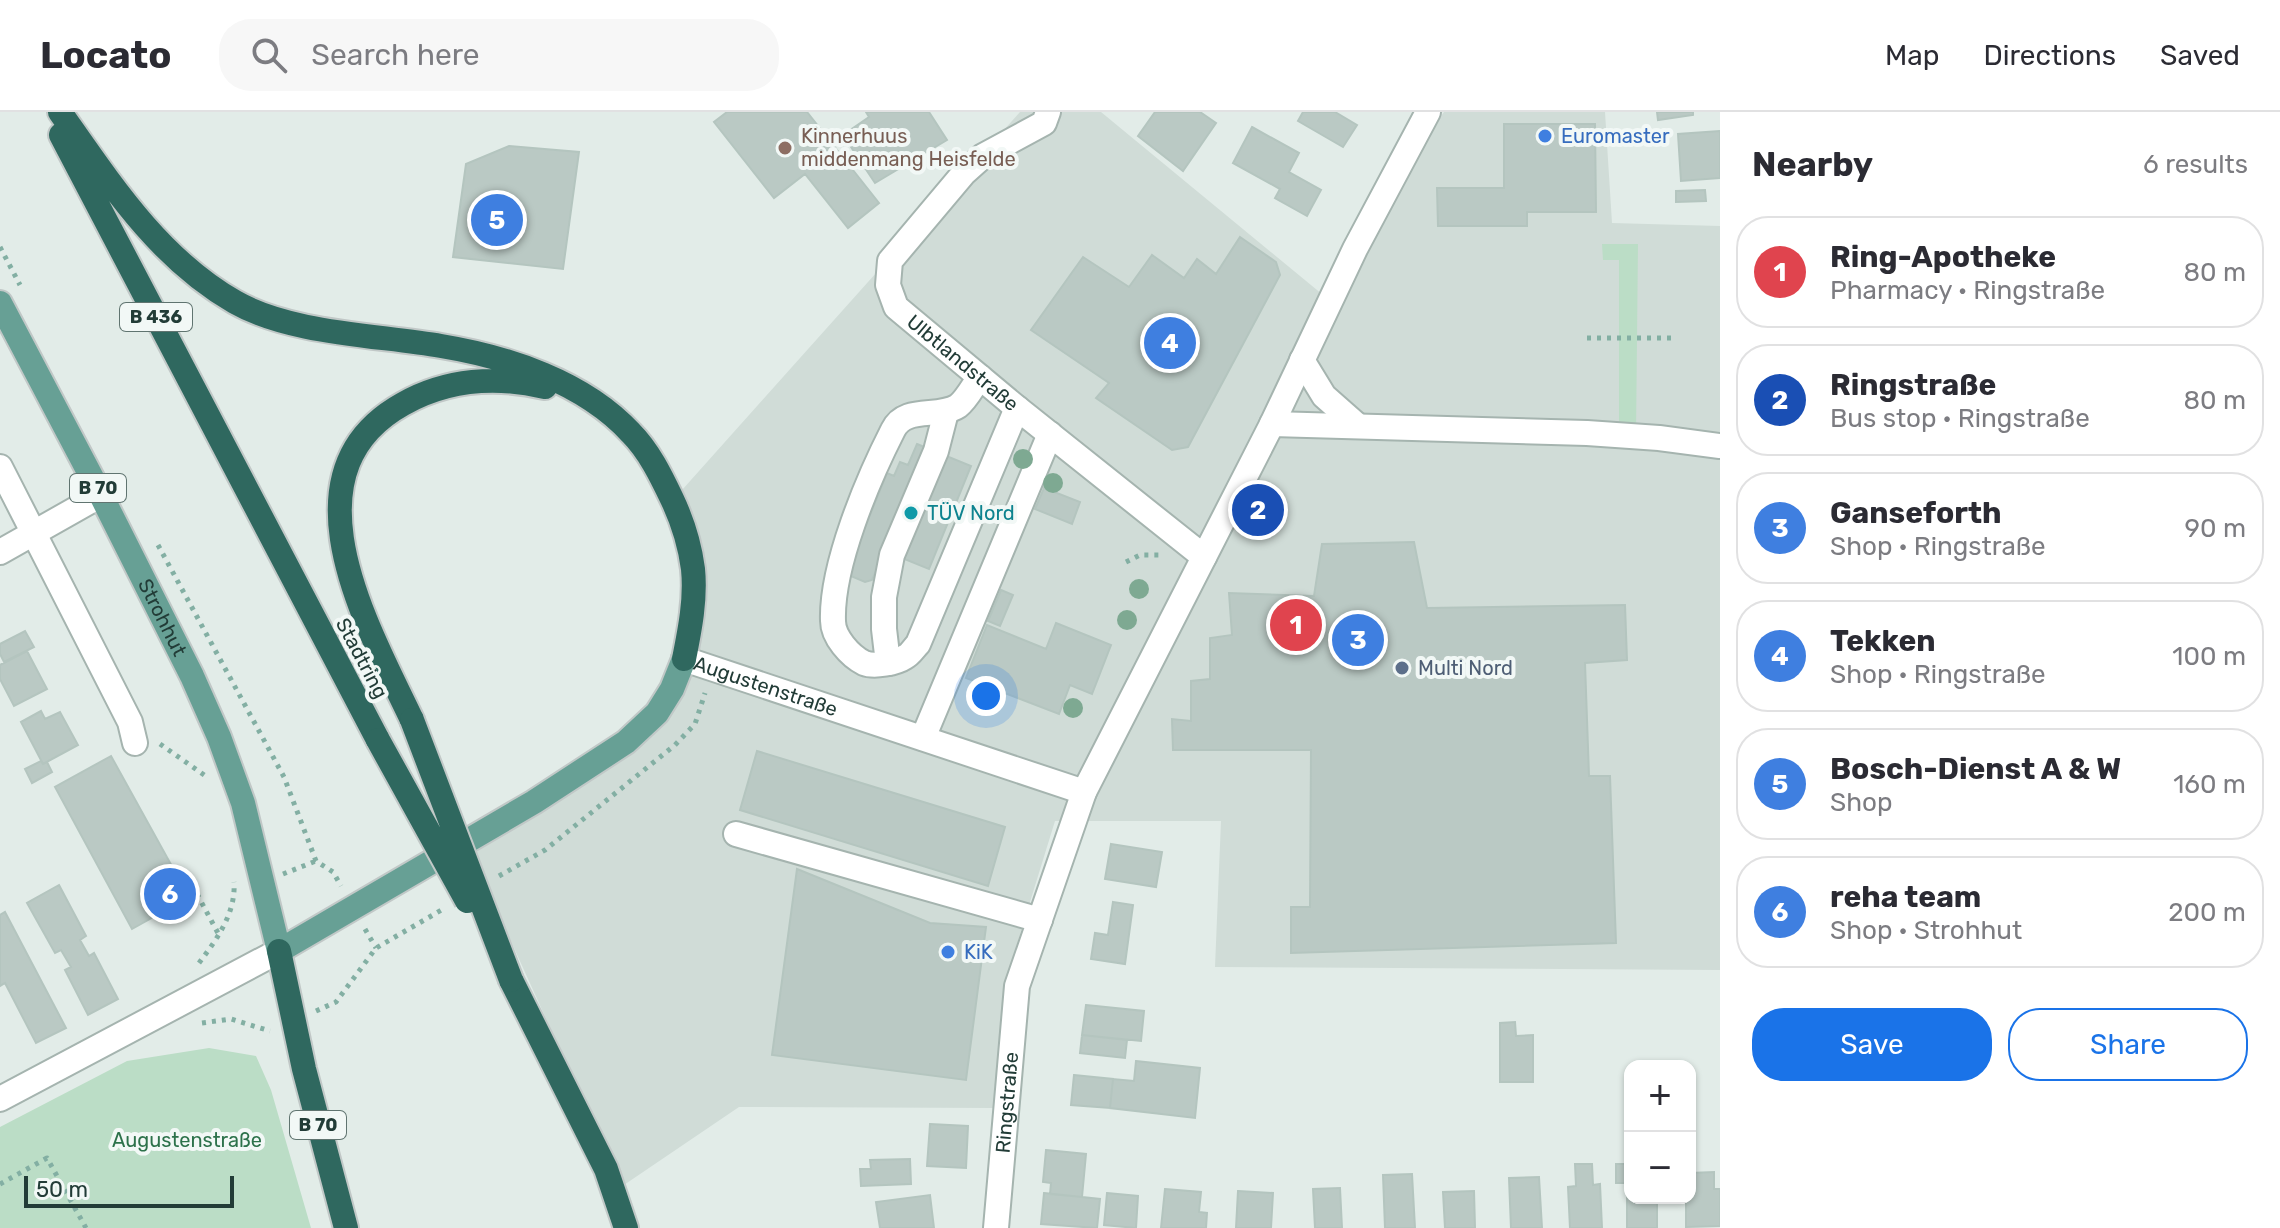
<!DOCTYPE html>
<meta charset="utf-8">
<style>
:root{--surface:#fff;--page:#f7f7f7;--text:#2b2b33;--muted:#7c7c81;--line:#e1e1e2;--accent:#1a73e8}
body{margin:0;font-family:Rubik,sans-serif;background:var(--page);color:var(--text)}
.controls{position:absolute;right:24px;bottom:24px;display:grid;overflow:hidden;border-radius:16px;box-shadow:0 2px 6px #0004}
.controls button{width:72px;height:72px;display:grid;place-items:center;padding:0;border:0;border-bottom:2px solid var(--line);background:var(--surface);color:var(--text);font:40px sans-serif}
.scale{position:absolute;left:24px;bottom:20px;width:210px;box-sizing:border-box;padding-left:8px;border:4px solid #223c37;border-top:0;font-size:22px;line-height:28px;white-space:nowrap;color:#223c37;-webkit-text-stroke:6px #f2f8f6;paint-order:stroke}
.you{position:absolute;left:986px;top:584px;width:28px;height:28px;margin:-20px;border:6px solid #fff;border-radius:50%;background:#1a73e8;box-shadow:0 0 0 12px #1a73e833}
.badge{display:grid;place-items:center;width:52px;height:52px;border-radius:50%;background:var(--accent);color:#fff;font-size:26px;font-weight:700}
.pin{position:absolute;translate:-50% -50%;border:4px solid #fff;box-shadow:0 2px 8px #0006}
.list{margin:0;padding:0;list-style:none}
h2{display:flex;justify-content:space-between;align-items:center;height:104px;margin:0;padding:0 32px;font-size:34px}
h2 small{font-size:26px;font-weight:400;color:var(--muted)}
.list li{display:grid;grid-template-columns:52px 1fr auto;gap:24px;align-items:center;box-sizing:border-box;height:112px;margin:0 16px 16px;padding:0 16px;border:2px solid var(--line);border-radius:32px}
.list b{display:block;font-size:30px;white-space:nowrap}
.list p{margin:0;font-size:26px;white-space:nowrap;color:var(--muted)}
.list em{font-size:26px;font-style:normal;color:var(--muted)}
.actions{display:flex;gap:16px;padding:24px 32px}
.actions a{flex:1;padding:18px 0;border:2px solid var(--accent);border-radius:32px;text-align:center;font-size:28px;color:var(--accent)}
.actions .main{background:var(--accent);color:#fff}
.icon{flex:none;width:44px;height:44px;fill:none;stroke:currentColor;stroke-width:2;stroke-linecap:round;stroke-linejoin:round}
.map{position:relative;flex:none;width:1720px;height:1116px;overflow:hidden}
header{display:flex;align-items:center;gap:48px;box-sizing:border-box;height:112px;padding:0 40px;background:var(--surface);border-bottom:2px solid var(--line)}
header strong{font-size:38px}
nav{display:flex;gap:44px;margin-inline-start:auto;font-size:28px}
.search{width:560px;height:72px;background:var(--page);display:flex;align-items:center;gap:20px;box-sizing:border-box;padding:0 28px;border-radius:32px;color:var(--muted);font-size:30px}
main{display:flex}
aside{flex:1;background:var(--surface)}
.map>svg:first-child{display:block}
.built{fill:#d0dcd7}
.green{fill:#bbddc6}
.building{fill:#bac9c4;stroke:#b4c5bf;stroke-width:2}
.lines{fill:none;stroke-linecap:round;stroke-linejoin:round}
.minor-casing{stroke:#a5b4af;stroke-width:28}
.major-casing{stroke:#c1c8c7;stroke-width:28}
.highway-casing{stroke:#c1c8c7;stroke-width:28}
.path{stroke:#83afa3;stroke-width:5;stroke-dasharray:4 6;stroke-linecap:butt}
.minor{stroke:#fff;stroke-width:24}
.major{stroke:#67a095;stroke-width:24}
.highway{stroke:#2f685f;stroke-width:24}
.highway-bridge-casing{stroke:#c1c8c7;stroke-width:28;stroke-linecap:butt}
.highway-bridge{stroke:#2f685f;stroke-width:24}
.tree{fill:#7ea992}
.shop-dot{fill:#3f7fe0;stroke:#f2f8f6;stroke-width:3}
.education-dot{fill:#8d6e63;stroke:#f2f8f6;stroke-width:3}
.culture-dot{fill:#0f9aa8;stroke:#f2f8f6;stroke-width:3}
.service-dot{fill:#5c6f8a;stroke:#f2f8f6;stroke-width:3}
.labels{text-anchor:middle;stroke-width:8;stroke-linejoin:round;paint-order:stroke}
.shield{fill:#f2f8f6;stroke:#607470;stroke-width:2}
.shield-label{font-size:18px;font-weight:bold;fill:#223c37}
.education-label{font-size:20px;fill:#785e54;stroke:#f2f8f6;text-anchor:start}
.shop-label{font-size:20px;fill:#366cbe;stroke:#f2f8f6;text-anchor:start}
.street-label{font-size:20px;fill:#223c37;stroke:#f2f8f6}
.culture-label{font-size:20px;fill:#0d838f;stroke:#f2f8f6;text-anchor:start}
.service-label{font-size:20px;fill:#4e5e75;stroke:#f2f8f6;text-anchor:start}
.park-label{font-size:20px;fill:#2d724b;stroke:#f2f8f6}
</style>
<header>
<strong>Locato</strong>
<div class="search"><svg class="icon" aria-label="search" viewBox="0 0 24 24"><circle cx="10" cy="10" r="6"/><path d="M15 15l6 6"/></svg>Search here</div>
<nav><a>Map</a><a>Directions</a><a>Saved</a></nav>
</header>
<main>
<div class="map">
<svg width="1720" height="1116" viewBox="0 0 1720 1116">
<rect width="100%" height="100%" fill="#e2ece8"/>
<!-- built -->
<path class="built" d="M1020,0H1101L1334,192L1429,21L1444,0H1605L1612,111L1720,114V858L1215,855L1221,709H1055L1004,874L993,996L739,995L618,1077L591,1006L466,730L657,603L694,490L674,387Z"/>
<!-- green -->
<path class="green" d="M1602,132H1638L1636,324H1619V148H1603Z
M209,936L256,944L271,978L311,1116H0V1015L127,949Z"/>
<!-- building -->
<path class="building" d="M727,0H807L879,91L848,116L805,62L774,86L714,10Z
M866,0H929L947,28L875,71L843,23L869,5Z
M1155,0H1200L1216,11L1183,59L1138,24Z
M1303,0H1335L1357,13L1343,35L1298,9Z
M1657,0H1693V3L1658,8Z
M1504,12H1595L1596,100H1527V114H1438L1437,76H1504Z
M1252,15L1299,41L1289,60L1321,78L1307,104L1275,86L1280,77L1233,51Z
M1720,19V66L1681,69L1678,22Z
M509,34L579,40L563,157L453,145L466,52Z
M1705,78L1706,89L1676,90V79Z
M1240,125L1276,150L1280,163L1188,335L1172,338L1096,286L1109,271L1031,218L1083,145L1129,175L1152,143L1184,166L1197,147L1216,162Z
M917,332L971,354L929,457L885,439L872,468L865,470L846,462L887,361L894,364L900,350L908,353Z
M1044,376L1080,390L1072,412L1035,397Z
M1414,430L1427,496L1625,493L1627,548L1585,551L1589,664H1610L1616,831L1291,841V795H1310L1311,638H1173L1172,607L1191,609V569L1210,567V526L1232,523L1229,481L1314,484L1322,432Z
M1001,478L1013,483L1000,514L988,509Z
M1056,511L1111,533L1092,582L1070,573L1059,602L966,566L987,513L1046,537Z
M25,519L34,535L4,550L0,542V532Z
M27,539L47,577L14,594L0,567V553Z
M41,599L45,607L60,600L78,633L43,652L21,610Z
M757,639L1005,715L988,774L740,698Z
M111,644L189,785L132,817L55,675Z
M41,649L43,652L47,650L52,660L32,671L25,657Z
M1111,732L1162,740L1156,775L1105,767Z
M797,757L930,811L986,815L966,968L772,943Z
M59,773L86,824L80,828L89,844L94,841L118,887L88,903L65,858L71,855L61,838L55,841L27,791Z
M1113,790L1133,793L1125,852L1091,847L1095,821L1108,823Z
M5,800L66,916L36,931L5,871L0,874V803Z
M1086,893L1144,899L1141,929L1082,923Z
M1515,910L1516,924L1533,923V970H1500V911Z
M1082,923L1127,928L1125,946L1080,941Z
M1136,949L1200,956L1195,1006L1110,996L1113,967L1134,969Z
M1074,963L1113,967L1110,996L1071,993Z
M930,1012L968,1014L966,1056L927,1054Z
M1046,1038L1086,1042L1082,1085L1050,1082L1051,1071L1043,1070Z
M910,1047L911,1072L861,1074L860,1057H871L870,1048Z
M1575,1052H1592L1593,1073L1600,1072L1602,1116H1570L1568,1075L1576,1074Z
M1616,1052H1630V1086H1657V1116H1627V1071H1616Z
M1714,1060V1077H1720V1114L1686,1115V1086H1690V1061Z
M1412,1062L1415,1116H1385L1383,1063Z
M1539,1065L1542,1116H1511L1509,1066Z
M1340,1076L1342,1116H1315L1313,1077Z
M1165,1077L1201,1080L1199,1100L1207,1101L1206,1116H1161Z
M1238,1079L1273,1081L1271,1116H1236Z
M1474,1079L1475,1116H1445L1443,1080Z
M1044,1081L1100,1087L1097,1116L1041,1112Z
M1107,1081L1138,1084L1136,1116L1104,1113Z
M930,1083L934,1116H880L876,1090Z"/>
<g class="lines">
<defs>
<g id="minor">
<path id="s1" d="M1048,0L1044,11L983,44L964,61L890,149L888,173L896,195L1017,296L1204,445"/>
<path d="M1302,248L1324,284L1358,314"/>
<path d="M980,265C973,274 967,287 958,294C938,307 905,293 893,318C868,367 831,454 833,509C833,525 850,544 864,551C874,555 896,551 905,545C910,543 914,536 918,532L1017,296"/>
<path d="M1272,312L1587,321L1659,326L1720,334"/>
<path d="M0,355L130,610L135,631"/>
<path d="M0,440L101,383"/>
<path id="s2" d="M684,547L1084,680"/>
<path d="M888,551L884,517V485L892,443L936,339L946,300"/>
<path d="M923,626L1050,322"/>
<path d="M736,722L1040,808"/>
<path d="M0,987L279,839"/>
<path id="s3" d="M996,1116L1017,874L1084,680L1272,312L1355,137L1428,0"/>
</g>
<g id="major">
<path id="s4" d="M0,191L101,383L192,564L219,625L243,691L279,839L534,690L626,630L657,601L672,577L684,547"/>
</g>
<path id="highway" d="M60,0C110,71 158,146 235,190C291,222 378,223 441,234C508,245 584,270 631,321C649,339 661,364 672,387C682,408 690,434 693,457C696,487 690,517 684,547
M61,23L378,628
M412,608C368,515 279,361 403,292C447,267 497,264 545,275
M279,839L304,957L346,1116
M511,868L606,1057L626,1116"/>
</defs>
<!-- minor casing -->
<use href="#minor" class="minor-casing"/>
<!-- major casing -->
<use href="#major" class="major-casing"/>
<!-- highway casing -->
<use href="#highway" class="highway-casing"/>
<!-- path -->
<path class="path" d="M0,135L20,173
M1587,226H1672
M158,433L284,665L316,749L333,760L341,774
M1126,450L1140,443H1159
M160,632L207,665
M283,762L316,749
M499,764L545,738L675,633L695,612L705,581
M197,782L219,823
M365,817L376,836
M199,851C217,827 236,801 234,770
M316,899L336,890L376,836L445,796
M202,911L231,907L270,919
M0,1072L47,1046L86,1116"/>
<!-- minor -->
<use href="#minor" class="minor"/>
<!-- major -->
<use href="#major" class="major"/>
<!-- highway -->
<use href="#highway" class="highway"/>
<defs>
<path id="highway-bridge" d="M412,608L511,868
M378,628L467,789"/>
</defs>
<!-- highway-bridge casing -->
<use href="#highway-bridge" class="highway-bridge-casing"/>
<!-- highway-bridge -->
<use href="#highway-bridge" class="highway-bridge"/>
</g>
<!-- trees -->
<g class="tree">
<circle cx="1023" cy="347" r="10"/>
<circle cx="1053" cy="371" r="10"/>
<circle cx="1139" cy="477" r="10"/>
<circle cx="1127" cy="508" r="10"/>
<circle cx="1073" cy="596" r="10"/>
</g>
<!-- markers -->
<g class="shop-dot">
<circle cx="1545" cy="24" r="8"/>
<circle cx="948" cy="840" r="8"/>
</g>
<circle class="education-dot" cx="785" cy="36" r="8"/>
<circle class="culture-dot" cx="911" cy="401" r="8"/>
<circle class="service-dot" cx="1402" cy="556" r="8"/>
<g class="labels">
<!-- shield labels -->
<g class="shield">
<rect x="120" y="191" width="72" height="28" rx="6"/>
<rect x="70" y="362" width="56" height="28" rx="6"/>
<rect x="290" y="999" width="56" height="28" rx="6"/>
</g>
<g class="shield-label">
<text x="156" y="211">B 436</text>
<text x="98" y="382">B 70</text>
<text x="318" y="1019">B 70</text>
</g>
<!-- education labels -->
<g class="education-label">
<text x="801" y="31">Kinnerhuus<tspan x="801" dy="23">middenmang Heisfelde</tspan></text>
</g>
<!-- shop labels -->
<g class="shop-label">
<text x="1561" y="31">Euromaster</text>
<text x="964" y="847">KiK</text>
</g>
<!-- street labels -->
<g class="street-label">
<text dy="7" stroke="none"><textPath href="#s1" startOffset="356">Ulbtlandstraße</textPath></text>
<text dy="7" stroke="none"><textPath href="#s4" startOffset="354">Strohhut</textPath></text>
<text transform="translate(362 546) rotate(62)" y="7">Stadtring</text>
<text dy="7" stroke="none"><textPath href="#s2" startOffset="86">Augustenstraße</textPath></text>
<text dy="7" stroke="none"><textPath href="#s3" startOffset="126">Ringstraße</textPath></text>
</g>
<!-- culture labels -->
<g class="culture-label">
<text x="927" y="408">TÜV Nord</text>
</g>
<!-- service labels -->
<g class="service-label">
<text x="1418" y="563">Multi Nord</text>
</g>
<!-- park labels -->
<g class="park-label">
<text x="187" y="1035">Augustenstraße</text>
</g>
</g>
</svg>
<div class="controls">
<button>+</button>
<button>−</button>
</div>
<div class="scale">50 m</div>
<div class="you"></div>
<div class="pin badge" style="left:1296px;top:513px;background:#e0444e">1</div>
<div class="pin badge" style="left:1258px;top:398px;background:#1a4fb4">2</div>
<div class="pin badge" style="left:1358px;top:528px;background:#3f7fe0">3</div>
<div class="pin badge" style="left:1170px;top:231px;background:#3f7fe0">4</div>
<div class="pin badge" style="left:497px;top:108px;background:#3f7fe0">5</div>
<div class="pin badge" style="left:170px;top:782px;background:#3f7fe0">6</div>
</div>
<aside>
<h2>Nearby<small>6 results</small></h2>
<ul class="list">
<li><span class="badge" style="background:#e0444e">1</span><div><b>Ring-Apotheke</b><p>Pharmacy · Ringstraße</p></div><em>80 m</em></li>
<li><span class="badge" style="background:#1a4fb4">2</span><div><b>Ringstraße</b><p>Bus stop · Ringstraße</p></div><em>80 m</em></li>
<li><span class="badge" style="background:#3f7fe0">3</span><div><b>Ganseforth</b><p>Shop · Ringstraße</p></div><em>90 m</em></li>
<li><span class="badge" style="background:#3f7fe0">4</span><div><b>Tekken</b><p>Shop · Ringstraße</p></div><em>100 m</em></li>
<li><span class="badge" style="background:#3f7fe0">5</span><div><b>Bosch-Dienst A &amp; W</b><p>Shop</p></div><em>160 m</em></li>
<li><span class="badge" style="background:#3f7fe0">6</span><div><b>reha team</b><p>Shop · Strohhut</p></div><em>200 m</em></li>
</ul>
<div class="actions"><a class="main">Save</a><a>Share</a></div>
</aside>
</main>
